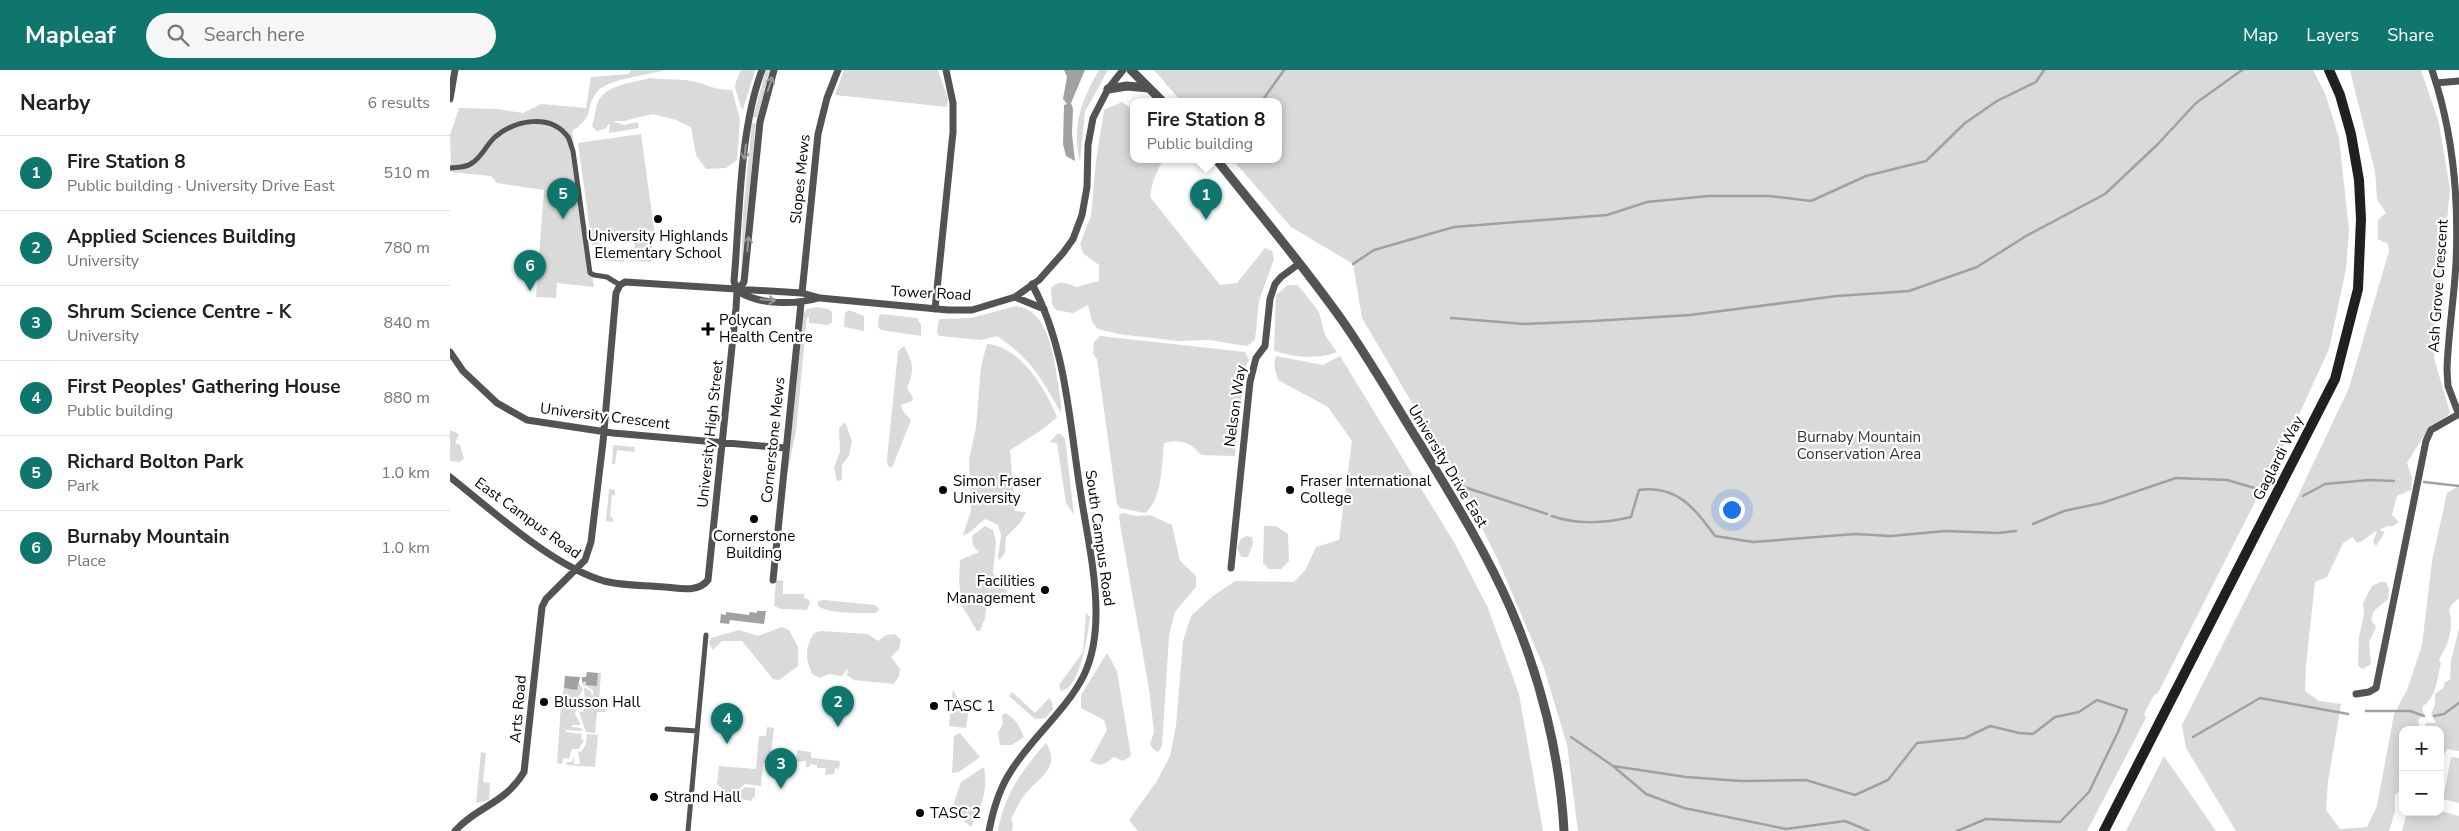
<!DOCTYPE html>
<meta charset="utf-8">
<style>
:root{--surface:#fff;--page:#f6f6f6;--text:#202124;--muted:#757577;--line:#e0e0e0;--accent:#0f766e}
body{margin:0;font-family:"Nunito Sans",sans-serif;background:var(--page);color:var(--text)}
.controls{position:absolute;right:15px;bottom:15px;display:grid;overflow:hidden;border-radius:10px;box-shadow:0 2px 12px #0003}
.controls button{width:45px;height:45px;display:grid;place-items:center;padding:0;border:0;border-bottom:1px solid var(--line);background:var(--surface);color:var(--text);font:25px sans-serif}
.you{position:absolute;left:1281px;top:439px;width:18px;height:18px;margin:-12px;border:4px solid #fff;border-radius:50%;background:#1a73e8;box-shadow:0 0 0 8px #1a73e833}
.badge{display:grid;place-items:center;width:32px;height:32px;border-radius:50%;background:var(--accent);color:#fff;font-size:16px;font-weight:700}
.pin{position:absolute;translate:-50% -41px;filter:drop-shadow(0 1px 2px #0008)}
.pin::after{content:'';position:absolute;top:26px;width:18px;height:15px;background:inherit;clip-path:polygon(0 0,100% 0,50% 100%)}
.popup{position:absolute;left:680px;top:28px;width:152px;height:65px;box-sizing:border-box;display:grid;place-content:center;border-radius:10px;background:var(--surface);filter:drop-shadow(0 1px 4px #0005);font-size:16px;white-space:nowrap;color:var(--muted)}
.popup b{font-size:19px;color:var(--text)}
.popup::after{content:'';position:absolute;left:50%;top:100%;margin-left:-10px;border:10px solid transparent;border-top-color:var(--surface)}
.list{margin:0;padding:0;list-style:none}
h2{display:flex;justify-content:space-between;align-items:center;height:65px;margin:0;padding:0 20px;font-size:21px}
h2 small{font-size:16px;font-weight:400;color:var(--muted)}
.list li{display:grid;grid-template-columns:32px 1fr auto;gap:15px;align-items:center;box-sizing:border-box;height:75px;padding:0 20px;border-top:1px solid var(--line)}
.list b{display:block;font-size:19px;white-space:nowrap}
.list p{margin:0;font-size:16px;white-space:nowrap;color:var(--muted)}
.list em{font-size:16px;font-style:normal;color:var(--muted)}
.icon{flex:none;width:28px;height:28px;fill:none;stroke:currentColor;stroke-width:2;stroke-linecap:round;stroke-linejoin:round}
.map{position:relative;flex:none;width:2009px;height:761px;overflow:hidden}
header{display:flex;align-items:center;gap:30px;box-sizing:border-box;height:70px;padding:0 25px;background:var(--accent);color:#fff}
header strong{font-size:24px}
nav{display:flex;gap:28px;margin-inline-start:auto;font-size:18px}
.search{width:350px;height:45px;background:var(--page);display:flex;align-items:center;gap:12px;box-sizing:border-box;padding:0 18px;border-radius:28px;color:var(--muted);font-size:19px}
main{display:flex}
aside{flex:1;background:var(--surface)}
.map>svg:first-child{display:block}
.green{fill:#dadada}
.water{fill:#a1a1a1}
.lines{fill:none;stroke-linecap:round;stroke-linejoin:round}
.stream{stroke:#a1a1a1;stroke-width:2.5}
.pedestrian{stroke:#535353;stroke-width:5}
.minor{stroke:#535353;stroke-width:7}
.tertiary{stroke:#535353;stroke-width:9}
.secondary{stroke:#202020;stroke-width:10}
.oneway{stroke:#989898}
.poi-dot{fill:#000;stroke:#fff;stroke-width:2}
.labels{text-anchor:middle;stroke-width:4.5;stroke-linejoin:round;paint-order:stroke}
.street-label{font-size:15px;fill:#000;stroke:#fff}
.poi-label{font-size:15px;fill:#000;stroke:#fff;text-anchor:start}
.park-label{font-size:15px;fill:#313131;stroke:#fff}
</style>
<header>
<strong>Mapleaf</strong>
<div class="search"><svg class="icon" aria-label="search" viewBox="0 0 24 24"><circle cx="10" cy="10" r="6"/><path d="M15 15l6 6"/></svg>Search here</div>
<nav><a>Map</a><a>Layers</a><a>Share</a></nav>
</header>
<main>
<aside>
<h2>Nearby<small>6 results</small></h2>
<ul class="list">
<li><span class="badge">1</span><div><b>Fire Station 8</b><p>Public building · University Drive East</p></div><em>510 m</em></li>
<li><span class="badge">2</span><div><b>Applied Sciences Building</b><p>University</p></div><em>780 m</em></li>
<li><span class="badge">3</span><div><b>Shrum Science Centre - K</b><p>University</p></div><em>840 m</em></li>
<li><span class="badge">4</span><div><b>First Peoples' Gathering House</b><p>Public building</p></div><em>880 m</em></li>
<li><span class="badge">5</span><div><b>Richard Bolton Park</b><p>Park</p></div><em>1.0 km</em></li>
<li><span class="badge">6</span><div><b>Burnaby Mountain</b><p>Place</p></div><em>1.0 km</em></li>
</ul>
</aside>
<div class="map">
<svg width="2009" height="761" viewBox="0 0 2009 761">
<rect width="100%" height="100%" fill="#fff"/>
<!-- green -->
<path class="green" d="M181,0H215C197,6 157,8 146,23C134,41 146,45 122,61L144,217L107,213L106,228L86,227L94,120L47,113L41,106L1,102L0,65L9,38L47,39L73,43L91,34L136,38L141,7L179,4Z
M291,0H305L293,39L291,38C286,16 281,22 291,0Z
M316,0H321L307,48L303,47Z
M394,0H488L498,29L497,37L385,25Z
M649,0H658L635,42L630,91C621,57 632,29 649,0Z
M704,0H1863L1875,23L1889,68L1899,160L1896,199L1879,279L1847,349L1708,623L1704,625L1694,644L1696,648L1637,761H1128L1117,675L1094,598L1048,490L1011,416L912,248L903,194L841,157L782,89H828V31H731Z
M1900,0H1971L1989,53L2000,119L1984,288L2000,343L1973,367L1957,393L1962,408L1961,420L1947,426L1942,445L1949,452L1943,456H1937L1929,460L1935,462L1926,476L1923,472L1927,461C1919,464 1915,471 1907,473L1903,467L1893,473L1877,507L1865,512L1856,595L1855,621L1869,631L1891,634L1878,712L1876,740L1890,759L1917,757L1927,736L1944,644L1957,620L1972,575L1982,491L1997,423L2009,416V528L2002,534L1999,540C2004,557 1999,574 1989,589L1991,593C1987,609 1987,627 1972,637L1974,645L1968,650L1970,660H1953V713L1952,719L1945,725V742L1939,761H1786L1736,678L1732,655L1845,432L1899,318L1939,181L1938,174L1928,169V150L1936,143L1927,129L1925,101Z
M200,8C212,10 224,9 236,10C253,12 265,21 282,20L290,49L287,90L276,98L256,99L246,85L241,57L226,50L203,44L174,51H162L174,55L188,52L189,58L159,63L160,53L155,59L147,61L142,56C145,48 145,39 148,32C156,14 183,13 200,8Z
M672,32L683,40L684,89H713L703,111L700,127L770,215L787,213L815,178L822,181L824,189L809,231L805,270L797,276L759,270L728,271L668,264L648,259L642,252L638,235L623,243L606,240L602,234L601,218C610,209 616,213 626,217L649,211V195L633,183L630,174L641,146L646,91L654,40Z
M302,53L306,54L291,207L293,143Z
M191,64L205,166L142,175L128,73Z
M203,168L201,192L183,191L185,171Z
M153,177L175,179L174,192L152,190Z
M838,215H848L869,242L875,265L887,282C867,290 844,287 824,281L826,225Z
M566,236C599,240 604,288 608,313C609,322 612,334 611,343C591,308 582,290 547,266L531,270L490,266L487,263L489,249L521,248Z
M367,237L378,239L382,242V252L378,255L359,253V247H357L346,361L335,415L352,245L357,239Z
M399,240L414,246V261L394,257L395,243Z
M431,244L467,248L471,255V266L431,260L428,257L429,246Z
M650,266L795,282L799,290L794,300L785,386L751,385C739,371 731,370 714,373C712,391 712,432 695,443L670,438L667,434L647,289L643,284L644,272Z
M537,274C571,277 595,318 607,347L593,359L560,380L565,441L576,442L570,453L556,467L555,482L550,490L548,488L551,465L548,455L536,449C527,453 522,464 513,465L521,441L519,389L526,358L531,296Z
M454,276C463,293 465,299 457,318L463,328L462,331L451,335L452,340L461,350L442,398L438,396L437,390L448,281Z
M826,286L873,295L890,286L1005,474L1038,538L1069,624L1093,761H688L679,750L707,711L720,686L726,656L733,571L741,546L763,526L785,511L844,512L856,499L866,477L889,470L902,371L878,337L828,310L824,295Z
M395,352L402,371L399,386L392,395V410L387,411L384,398L390,382L389,358Z
M0,360L9,364L5,373L10,375L14,389L9,392L0,391Z
M607,364H611L615,369L624,445L616,433L607,373L600,372Z
M163,375L185,377L184,382L167,380L165,394H162Z
M159,419L165,420V425H162L160,447L163,448V452L156,451Z
M673,443L686,446L700,445L722,455L730,491L746,506V517L725,542L719,565L712,676L708,682L703,679L700,674L704,662L699,619L670,454L669,445Z
M535,456L543,460L546,472L543,503L549,513L558,522L551,526L538,524L535,548L530,561H527L512,536L509,510L510,490L529,482L523,476L522,466Z
M814,456H826L838,464L839,491L831,499H819L813,493Z
M796,466L802,467L803,474L798,487H791L787,477L791,469Z
M329,510L333,511V524H354V528L358,529L360,532L357,540L331,539L324,536L326,511Z
M1930,512H1936L1939,519L1938,529L1924,541L1921,550L1926,557L1919,572L1921,594L1913,599L1908,596L1909,567L1914,544L1913,533L1922,516Z
M374,530L425,535L429,539L426,543C414,543 373,544 368,535V531Z
M636,543L640,547C638,562 631,619 611,621L609,615L633,582Z
M332,557L339,560L348,577V596L329,610L323,609L292,571H272L263,580L259,573L261,568L289,560L308,566Z
M2009,558V681L1997,679L1990,694V660H1974L1976,653H1986L1981,644L1985,635V624L1993,618L1995,612L2000,610L2001,591Z
M371,561L418,564L428,571L436,565L445,564L451,570L449,579L441,587L450,599L449,606L444,614L404,610L397,605L398,598L392,606L379,604L370,608L362,604C355,588 355,578 364,563Z
M657,583L667,601L681,686L673,691L664,687L656,693L649,695L640,691L657,660L654,650L631,638V625Z
M148,603H151L149,630L156,631V635L135,633L134,617L141,622V624L143,625V620L132,614V612L147,616Z
M128,612L133,619L126,631L103,630V626L112,627L114,618L127,619Z
M503,619L508,629L516,630L515,636L519,637L516,658L499,656Z
M562,622L585,643L599,628L602,632L603,639L596,648L585,649L559,626Z
M111,634L128,635L125,644L131,655H122V657L131,658L133,661L116,660V662L132,664L131,669L134,670L129,679H122L119,689L113,688L112,694L107,693Z
M135,636L156,639L155,642H147L145,663L136,662L129,642H133Z
M555,643C565,647 570,658 574,667L562,675H550L548,663L553,654L552,645Z
M317,657L324,658L320,693H313L311,716L295,714L285,723L275,724V721L267,714L269,696L306,699L309,666H316Z
M510,663L530,687L509,702L502,703L504,666Z
M137,664L148,665L145,697L116,695L117,692H122L124,686V694H130L128,681L131,682L136,674Z
M596,673C611,697 591,706 577,722C570,730 566,739 561,749L563,753L562,761H548C554,725 572,700 596,673Z
M347,680L361,682V688L390,691L389,699L385,698L384,704L375,705L376,698H367V695L360,694L359,697H356V691L346,692Z
M31,682L36,683L33,712L40,713L39,730L26,733Z
M1714,686L1766,761H1676Z
M2001,687L2009,688V733L1993,729Z
M534,697C538,722 532,735 521,757L502,739L511,712Z
M295,717L305,718V727L302,728V731L289,729L286,725Z
M1990,741L2009,746V761H1952L1957,742Z"/>
<!-- water -->
<path class="water" d="M614,0H635L621,33L623,39L622,64L625,91L616,86L613,74L614,35L617,34L613,29L617,7Z
M307,541H316L314,554L280,550L279,554L270,553L271,544L276,545V542L299,545L300,542L307,543Z
M137,602L148,603L147,616L136,615V612H132V607H136Z
M115,606L130,607L127,620L114,618Z"/>
<g class="lines">
<!-- stream -->
<path class="stream" d="M812,31L834,0
M903,194L924,180L1004,157L1157,145L1197,132L1258,126H1319L1361,131L1416,106L1476,91L1515,53L1547,31L1586,12L1594,0
M1001,248L1074,254L1143,251L1240,245L1387,226L1459,221L1527,197L1576,166L1655,124L1708,74L1746,33L1792,0
M1974,412L2009,416
M1011,416L1097,444
M1853,426L1875,414L1919,410L1944,411
M1102,446C1126,455 1157,453 1181,447L1189,420C1227,415 1245,438 1265,466L1303,472L1405,464L1441,466L1495,461L1548,463L1566,461
M1583,454L1614,441L1652,433L1726,408L1777,410L1808,419
M1916,641H1960L1974,646
M1984,646L1994,644L2009,633
M1121,667L1163,696L1196,724L1234,738L1336,759L1395,751L1419,761
M1743,667L1810,628L1898,644
M1163,696L1236,707L1291,711L1356,710L1405,725L1438,710L1467,673L1515,668L1540,656L1569,663L1583,664L1605,647L1629,642L1647,630L1677,640L1668,662L1639,722L1610,752L1536,749L1507,761"/>
<!-- pedestrian -->
<path class="pedestrian" d="M0,98C7,97 16,98 22,93C32,87 36,75 45,67C64,51 100,42 118,67C120,70 121,77 123,81L140,203L144,205L157,207L170,215
M217,659L247,661
M238,761L256,565"/>
<!-- minor -->
<path class="minor" d="M1982,0C2003,62 2009,128 2006,193C2004,229 1998,265 1997,300L1998,316L2009,345
M1986,13L2009,11
M0,29L5,0
M287,221L294,212L310,52L324,0
M288,221C309,235 344,235 369,228
M352,223L368,64L377,28L388,0
M565,227L594,239
M485,239L503,62V33L496,0
M0,282L13,301L47,333L77,350L163,363L335,378
M0,407C43,441 102,496 154,511C173,516 195,515 215,517C229,518 248,523 258,510L286,238L287,221L284,211C290,145 289,62 312,0
M781,498L800,312L806,288L815,276L820,229L825,214L831,207L850,193
M323,510L351,233
M1906,624L1919,622L1926,618L1976,371L1981,360L2009,344
M5,761C27,736 54,735 74,702L92,537L96,529L135,490L141,472L153,372L166,223L170,215L175,212L352,223L370,228L498,240H522L565,227L589,210L613,183L623,169L632,145L637,117L638,75L643,48L658,19L673,0
M539,761C543,740 549,719 561,701C582,667 616,641 634,605C643,586 646,564 646,543C646,501 636,460 630,419C619,349 616,277 582,214"/>
<!-- tertiary -->
<path class="tertiary" d="M681,0L712,31
M658,19L677,16L699,18
M766,89C809,143 854,196 894,253C921,292 945,334 970,374C1002,427 1035,480 1060,537C1090,606 1110,685 1114,761"/>
<!-- secondary -->
<path class="secondary" d="M1654,761L1885,309L1908,219L1911,149L1909,110L1901,64L1890,25L1879,0"/>
</g>
<!-- one-way arrows -->
<defs><path id="oneway-shaft" d="M-6 0H5M1.5-3L5.5 0L1.5 3" fill="none" stroke-width="1.6" stroke-linecap="round" stroke-linejoin="round" transform="scale(1.25)"/></defs>
<g class="oneway">
<use href="#oneway-shaft" transform="translate(320 14) rotate(-73)"/>
<use href="#oneway-shaft" transform="translate(295 82) rotate(97)"/>
<use href="#oneway-shaft" transform="translate(298 174) rotate(-85)"/>
<use href="#oneway-shaft" transform="translate(318 230) rotate(5)"/>
</g>
<!-- markers -->
<g class="poi-dot">
<circle cx="208" cy="149" r="5"/>
<path d="M255.5 251.5h5v5h5v5h-5v5h-5v-5h-5v-5h5z"/>
<circle cx="493" cy="420" r="5"/>
<circle cx="840" cy="420" r="5"/>
<circle cx="304" cy="449" r="5"/>
<circle cx="595" cy="520" r="5"/>
<circle cx="94" cy="632" r="5"/>
<circle cx="484" cy="636" r="5"/>
<circle cx="204" cy="727" r="5"/>
<circle cx="470" cy="743" r="5"/>
</g>
<g class="labels">
<!-- street labels -->
<g class="street-label">
<text transform="translate(350 109) rotate(-84)" y="5">Slopes Mews</text>
<text transform="translate(1988 216) rotate(-86)" y="5">Ash Grove Crescent</text>
<text transform="translate(481 223) rotate(3)" y="5">Tower Road</text>
<text transform="translate(785 336) rotate(-82)" y="5">Nelson Way</text>
<text transform="translate(155 346) rotate(7)" y="5">University Crescent</text>
<text transform="translate(260 364) rotate(-84)" y="5">University High Street</text>
<text transform="translate(323 370) rotate(-84)" y="5">Cornerstone Mews</text>
<text transform="translate(1828 388) rotate(-63)" y="5">Gaglardi Way</text>
<text transform="translate(998 396) rotate(59)" y="5">University Drive East</text>
<text transform="translate(78 448) rotate(36)" y="5">East Campus Road</text>
<text transform="translate(650 468) rotate(82)" y="5">South Campus Road</text>
<text transform="translate(68 639) rotate(-85)" y="5">Arts Road</text>
</g>
<!-- poi labels -->
<g class="poi-label">
<text x="208" y="171" text-anchor="middle">University Highlands<tspan x="208" dy="17">Elementary School</tspan></text>
<text x="269" y="255">Polycan<tspan x="269" dy="17">Health Centre</tspan></text>
<text x="503" y="416">Simon Fraser<tspan x="503" dy="17">University</tspan></text>
<text x="850" y="416">Fraser International<tspan x="850" dy="17">College</tspan></text>
<text x="304" y="471" text-anchor="middle">Cornerstone<tspan x="304" dy="17">Building</tspan></text>
<text x="585" y="516" text-anchor="end">Facilities<tspan x="585" dy="17">Management</tspan></text>
<text x="104" y="637">Blusson Hall</text>
<text x="494" y="641">TASC 1</text>
<text x="214" y="732">Strand Hall</text>
<text x="480" y="748">TASC 2</text>
</g>
<!-- park labels -->
<g class="park-label">
<text x="1409" y="372">Burnaby Mountain<tspan x="1409" dy="17">Conservation Area</tspan></text>
</g>
</g>
</svg>
<div class="controls">
<button>+</button>
<button>−</button>
</div>
<div class="you"></div>
<div class="pin badge" style="left:756px;top:150px">1</div>
<div class="popup"><b>Fire Station 8</b>Public building</div>
<div class="pin badge" style="left:388px;top:657px">2</div>
<div class="pin badge" style="left:331px;top:719px">3</div>
<div class="pin badge" style="left:277px;top:674px">4</div>
<div class="pin badge" style="left:113px;top:149px">5</div>
<div class="pin badge" style="left:80px;top:221px">6</div>
</div>
</main>
